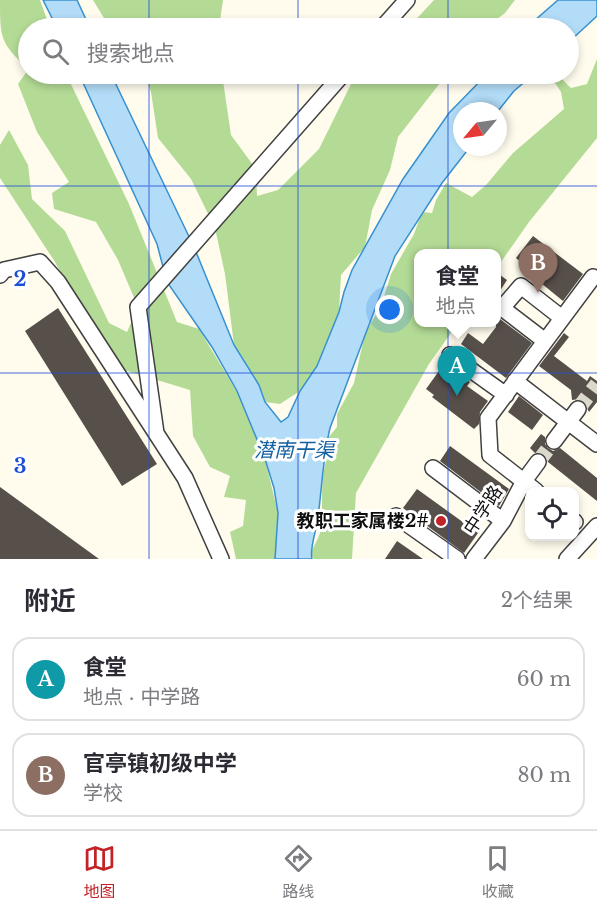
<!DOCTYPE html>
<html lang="zh">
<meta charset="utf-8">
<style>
:root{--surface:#fff;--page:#f7f7f7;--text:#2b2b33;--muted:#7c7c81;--line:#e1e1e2;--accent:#c12327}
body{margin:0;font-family:"Libre Baskerville","Noto Sans SC",serif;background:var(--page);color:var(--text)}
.controls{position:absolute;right:18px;bottom:18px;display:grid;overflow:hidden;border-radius:12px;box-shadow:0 3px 9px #0003}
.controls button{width:54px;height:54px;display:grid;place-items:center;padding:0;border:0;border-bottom:2px solid var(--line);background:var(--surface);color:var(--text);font:30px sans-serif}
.compass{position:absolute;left:453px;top:102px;width:54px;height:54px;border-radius:50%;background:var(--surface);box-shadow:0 3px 9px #0003;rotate:241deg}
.you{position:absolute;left:390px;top:310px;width:21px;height:21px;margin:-15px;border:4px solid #fff;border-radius:50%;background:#1a73e8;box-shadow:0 0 0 9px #1a73e833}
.badge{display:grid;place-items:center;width:39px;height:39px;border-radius:50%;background:var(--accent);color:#fff;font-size:20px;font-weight:700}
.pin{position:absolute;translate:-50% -50px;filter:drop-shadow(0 2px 3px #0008)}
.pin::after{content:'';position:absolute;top:32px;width:21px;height:18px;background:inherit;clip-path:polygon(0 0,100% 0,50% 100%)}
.popup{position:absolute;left:414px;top:249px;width:87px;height:78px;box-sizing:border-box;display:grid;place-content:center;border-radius:12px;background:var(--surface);filter:drop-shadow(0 2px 4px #0005);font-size:20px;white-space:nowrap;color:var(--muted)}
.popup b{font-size:22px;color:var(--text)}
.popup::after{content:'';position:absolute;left:50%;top:100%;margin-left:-12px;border:12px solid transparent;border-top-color:var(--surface)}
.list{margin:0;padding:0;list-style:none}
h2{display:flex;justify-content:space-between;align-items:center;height:78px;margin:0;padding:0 24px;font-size:26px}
h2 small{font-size:20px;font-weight:400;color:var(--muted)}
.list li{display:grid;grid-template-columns:39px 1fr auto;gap:18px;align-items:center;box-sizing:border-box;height:84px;margin:0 12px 12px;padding:0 12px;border:2px solid var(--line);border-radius:18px}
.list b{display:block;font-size:22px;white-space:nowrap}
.list p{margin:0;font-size:20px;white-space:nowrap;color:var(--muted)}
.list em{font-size:20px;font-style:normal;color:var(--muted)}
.icon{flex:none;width:33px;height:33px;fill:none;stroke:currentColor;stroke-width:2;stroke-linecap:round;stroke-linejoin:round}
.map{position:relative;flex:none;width:597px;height:559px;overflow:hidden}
.search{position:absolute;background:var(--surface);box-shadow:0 3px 9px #0003;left:18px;right:18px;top:18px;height:66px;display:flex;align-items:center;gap:15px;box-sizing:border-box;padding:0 21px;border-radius:33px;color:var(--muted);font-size:22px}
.sheet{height:270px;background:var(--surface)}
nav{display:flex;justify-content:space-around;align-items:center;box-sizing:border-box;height:84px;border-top:2px solid var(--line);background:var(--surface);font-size:16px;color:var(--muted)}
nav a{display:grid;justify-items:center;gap:3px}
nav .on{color:var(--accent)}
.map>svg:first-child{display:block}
.forest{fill:#b4db96}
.water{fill:#b2dcf7;stroke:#3790d0;stroke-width:1.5}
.building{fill:#574f4a}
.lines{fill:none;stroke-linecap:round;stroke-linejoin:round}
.minor-tunnel{stroke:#dbd8cc;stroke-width:15;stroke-dasharray:15 8;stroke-linecap:butt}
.minor-casing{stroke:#414141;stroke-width:18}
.minor{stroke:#fff;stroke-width:15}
.grid{fill:none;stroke:#1d4ed8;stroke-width:1.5;stroke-opacity:0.55}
.poi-dot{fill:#c12327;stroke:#fff;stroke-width:2}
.labels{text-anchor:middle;stroke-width:6;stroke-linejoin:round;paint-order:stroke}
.street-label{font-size:18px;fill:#0e0e0e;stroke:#fff}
.poi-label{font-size:18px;font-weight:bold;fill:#0e0e0e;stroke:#fff;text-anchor:end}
.water-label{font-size:20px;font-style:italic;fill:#1461a2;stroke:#fff}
.grid-label{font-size:20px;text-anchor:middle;font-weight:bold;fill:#1d4ed8;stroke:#fff;stroke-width:6;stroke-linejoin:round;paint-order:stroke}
</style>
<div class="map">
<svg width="597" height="559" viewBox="0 0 597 559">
<rect width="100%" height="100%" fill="#fffcee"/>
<!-- forest -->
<path class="forest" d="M0,0H40L50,28H28V68C0,44 0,37 0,0Z
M93,0H223L219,28H123L104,18Z
M434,0H515L505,13L485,28H408Z
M597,59V138L529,222L496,269V254H418V322L458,323L429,364L356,493L352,559H314L310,554C314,546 320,536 321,528C324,502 318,473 331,449L328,438L337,427V414L354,383L365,333L381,306L391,274L414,234L422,212L432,213L436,200L446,183L472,197L486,185L513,153L564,109L561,92L549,74L560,77L571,88L587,84Z
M28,70V74H66L129,204L177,322L199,329L237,392L265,459L278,513L275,559H236L230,532L243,526L246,500L224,497L230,476L210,467L193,436L190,390L124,370L98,340L55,262L0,178V145L9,130L28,165L32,199L65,231L109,323L127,332L138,307L118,260L96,222L54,209L52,193L69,182L37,132L18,84Z
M145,74H222L231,135L256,169L257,196L278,190L319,149L352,82L361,74H447L398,137L390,170L372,210L365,247L341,275L339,312L317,366L300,391L280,404L265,402L259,385L234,345L225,274L215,228L191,179L158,138L151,92Z"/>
<!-- water -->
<path class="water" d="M43,0H77L90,28H57Z
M558,0H597V16L569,42L568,28H526Z
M79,74H111L194,247L234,345L259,385L265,402L281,422L288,417L300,391L317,366L339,312L344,292L352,270L403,179L449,113L487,74H534L514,91L498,111H462V147H470L442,183L395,256L330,428C323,457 322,487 318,517C317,529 309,549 312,559H275L278,513L274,488L265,459L237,391L212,347L167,282L157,244Z"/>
<!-- building -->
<path class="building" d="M533,236L583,274L563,301L525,270L527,267L516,258Z
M496,272L507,280L496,297Z
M58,308L157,464L122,486L25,331Z
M496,316L532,343L506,378L461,344L468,333L483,344L496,327Z
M564,333L569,337L554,356L587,381L590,376L597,381V402L589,412L584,402L580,399L572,400L571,390L539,366Z
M444,364L470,382L467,386L488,401L480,412L479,424L474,429L432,397L434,395L426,389Z
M519,396L543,415L532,430L508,412Z
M541,434L545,437V444L548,448L553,451L560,448L597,478V501L548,462L544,455L535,453L530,448Z
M450,446L509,489L499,506L440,461Z
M0,487L99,559H0Z
M417,489L478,533L464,553L403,508Z
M397,541L423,559H385Z"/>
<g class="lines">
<!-- minor-tunnel -->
<path class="minor-tunnel" d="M578,409L597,384
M538,462L554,441"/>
<defs>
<path id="minor" d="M382,28L407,0
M0,275L4,270L40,262L58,282L185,478L221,559
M545,341L502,308L521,286L562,318
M450,355L506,395
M515,381L597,444
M156,433L138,307L343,74
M554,441L578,409
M433,468L503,521
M536,491L490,455L488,418L593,277
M396,516L457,559
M574,521L575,522
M474,559L503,521L524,481L538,462
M567,559L597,526"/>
</defs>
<!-- minor casing -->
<use href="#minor" class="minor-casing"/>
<!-- minor -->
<use href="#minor" class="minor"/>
</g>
<!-- grid -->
<path class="grid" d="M149,0V28M298,0V28M448,0V28M149,74V559M298,74V559M448,74V559M0,186H597M0,373H597"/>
<!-- markers -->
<circle class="poi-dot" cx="441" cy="521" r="6"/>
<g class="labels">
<!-- street labels -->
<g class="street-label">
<text transform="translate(483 510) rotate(-57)" y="6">中学路</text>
</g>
<!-- poi labels -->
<g class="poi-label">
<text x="429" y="527">教职工家属楼2#</text>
</g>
<!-- water labels -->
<g class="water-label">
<text x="294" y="457">潜南干渠</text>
</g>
</g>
<g class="grid-label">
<text x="20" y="286">2</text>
<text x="20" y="473">3</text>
</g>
</svg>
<div class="controls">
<button><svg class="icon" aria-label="locate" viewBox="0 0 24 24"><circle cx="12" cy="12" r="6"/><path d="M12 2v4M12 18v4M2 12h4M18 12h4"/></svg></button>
</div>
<svg class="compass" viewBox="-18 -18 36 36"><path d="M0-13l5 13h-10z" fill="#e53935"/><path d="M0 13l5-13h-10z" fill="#7c7c81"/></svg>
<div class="you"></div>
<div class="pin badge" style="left:457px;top:396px;background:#0f9aa8">A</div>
<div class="popup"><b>食堂</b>地点</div>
<div class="pin badge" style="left:538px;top:293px;background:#8d6e63">B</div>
<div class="search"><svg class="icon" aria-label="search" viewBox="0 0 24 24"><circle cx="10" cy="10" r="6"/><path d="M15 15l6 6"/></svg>搜索地点</div>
</div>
<section class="sheet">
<h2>附近<small>2个结果</small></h2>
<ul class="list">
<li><span class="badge" style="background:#0f9aa8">A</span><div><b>食堂</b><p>地点 · 中学路</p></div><em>60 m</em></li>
<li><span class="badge" style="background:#8d6e63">B</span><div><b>官亭镇初级中学</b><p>学校</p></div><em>80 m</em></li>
</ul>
</section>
<nav>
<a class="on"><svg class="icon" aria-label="map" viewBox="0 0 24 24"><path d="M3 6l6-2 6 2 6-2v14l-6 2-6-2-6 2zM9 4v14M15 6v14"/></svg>地图</a>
<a><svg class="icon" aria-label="directions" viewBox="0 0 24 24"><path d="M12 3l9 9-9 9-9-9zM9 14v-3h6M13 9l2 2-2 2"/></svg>路线</a>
<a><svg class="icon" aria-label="saved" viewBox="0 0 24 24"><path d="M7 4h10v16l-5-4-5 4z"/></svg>收藏</a>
</nav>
